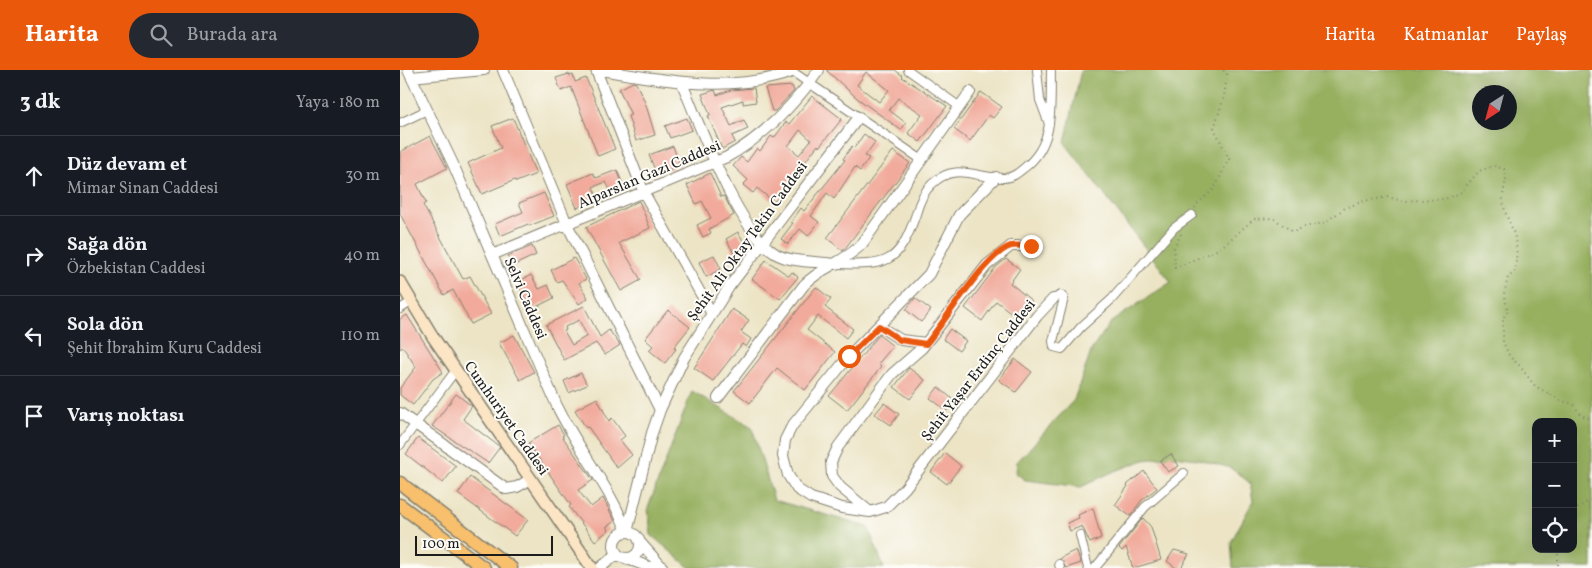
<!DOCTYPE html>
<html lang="tr">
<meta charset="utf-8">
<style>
:root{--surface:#171b24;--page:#242831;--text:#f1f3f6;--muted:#9ea1a6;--line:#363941;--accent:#ea580c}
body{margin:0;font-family:Vollkorn,serif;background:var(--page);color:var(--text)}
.controls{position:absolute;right:15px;bottom:15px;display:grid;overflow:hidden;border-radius:10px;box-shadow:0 5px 20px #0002}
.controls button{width:45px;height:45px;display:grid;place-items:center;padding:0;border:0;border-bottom:1px solid var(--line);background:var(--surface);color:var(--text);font:25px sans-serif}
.compass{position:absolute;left:1072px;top:15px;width:45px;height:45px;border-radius:50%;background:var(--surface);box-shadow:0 5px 20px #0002;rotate:216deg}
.scale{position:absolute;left:15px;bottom:12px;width:138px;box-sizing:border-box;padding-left:5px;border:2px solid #1c1c1c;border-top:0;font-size:14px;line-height:18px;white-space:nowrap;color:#1c1c1c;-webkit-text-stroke:4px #fdfcf7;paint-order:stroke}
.stop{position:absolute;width:15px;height:15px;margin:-11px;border:4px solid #ea580c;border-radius:50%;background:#fff}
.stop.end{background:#ea580c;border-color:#fff;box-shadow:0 1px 5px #0008}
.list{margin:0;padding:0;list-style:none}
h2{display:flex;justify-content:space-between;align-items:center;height:65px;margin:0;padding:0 20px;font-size:21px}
h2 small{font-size:16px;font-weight:400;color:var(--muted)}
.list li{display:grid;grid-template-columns:32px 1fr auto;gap:15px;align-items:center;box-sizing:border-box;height:80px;padding:0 20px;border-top:1px solid var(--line)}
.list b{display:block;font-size:19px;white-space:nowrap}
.list p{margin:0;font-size:16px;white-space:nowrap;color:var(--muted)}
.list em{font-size:16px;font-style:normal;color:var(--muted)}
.icon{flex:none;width:28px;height:28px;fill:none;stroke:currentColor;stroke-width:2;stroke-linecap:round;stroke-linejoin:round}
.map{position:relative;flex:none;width:1192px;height:498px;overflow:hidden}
header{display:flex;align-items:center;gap:30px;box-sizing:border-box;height:70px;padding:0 25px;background:var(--accent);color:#fff}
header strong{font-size:24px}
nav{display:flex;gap:28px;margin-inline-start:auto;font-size:18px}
.search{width:350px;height:45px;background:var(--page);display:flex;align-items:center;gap:12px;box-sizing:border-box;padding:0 18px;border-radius:28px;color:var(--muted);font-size:19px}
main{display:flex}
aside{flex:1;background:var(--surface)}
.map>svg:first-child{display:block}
.forest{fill:#97b061;stroke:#5a663e;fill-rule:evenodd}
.building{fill:#f1aa9b;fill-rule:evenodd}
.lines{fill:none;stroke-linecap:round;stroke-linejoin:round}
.minor-casing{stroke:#848070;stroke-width:10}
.tertiary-casing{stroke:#848070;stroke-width:12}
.secondary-casing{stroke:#848070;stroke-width:14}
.primary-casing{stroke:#848070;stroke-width:15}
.path{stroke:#848070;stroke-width:2;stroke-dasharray:1 4;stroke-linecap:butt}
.minor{stroke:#fff;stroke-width:8}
.tertiary{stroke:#fff;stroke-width:10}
.secondary{stroke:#fce5c4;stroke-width:11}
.primary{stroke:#f8bf6c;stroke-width:12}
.route{stroke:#ea580c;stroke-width:6}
.labels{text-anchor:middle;stroke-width:4;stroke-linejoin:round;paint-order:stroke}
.street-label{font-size:15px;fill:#1c1c1c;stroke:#fdfcf7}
</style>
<header>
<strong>Harita</strong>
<div class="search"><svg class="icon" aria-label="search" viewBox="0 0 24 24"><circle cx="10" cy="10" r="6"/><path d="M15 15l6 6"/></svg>Burada ara</div>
<nav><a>Harita</a><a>Katmanlar</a><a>Paylaş</a></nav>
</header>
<main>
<aside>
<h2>3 dk<small>Yaya · 180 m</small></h2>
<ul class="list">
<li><svg class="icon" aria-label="ahead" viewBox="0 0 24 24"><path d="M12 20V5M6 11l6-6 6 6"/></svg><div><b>Düz devam et</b><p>Mimar Sinan Caddesi</p></div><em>30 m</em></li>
<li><svg class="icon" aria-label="right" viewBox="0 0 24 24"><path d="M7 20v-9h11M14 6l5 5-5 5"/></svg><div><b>Sağa dön</b><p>Özbekistan Caddesi</p></div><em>40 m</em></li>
<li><svg class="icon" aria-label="left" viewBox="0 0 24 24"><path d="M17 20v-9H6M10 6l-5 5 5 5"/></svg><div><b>Sola dön</b><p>Şehit İbrahim Kuru Caddesi</p></div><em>110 m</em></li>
<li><svg class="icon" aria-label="arrive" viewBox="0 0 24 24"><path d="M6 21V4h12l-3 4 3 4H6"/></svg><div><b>Varış noktası</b></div></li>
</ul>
</aside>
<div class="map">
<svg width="1192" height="498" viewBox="0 0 1192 498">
<rect width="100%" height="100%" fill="#fdfcf7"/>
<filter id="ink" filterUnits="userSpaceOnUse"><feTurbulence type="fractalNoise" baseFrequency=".02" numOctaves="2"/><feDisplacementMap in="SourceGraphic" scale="10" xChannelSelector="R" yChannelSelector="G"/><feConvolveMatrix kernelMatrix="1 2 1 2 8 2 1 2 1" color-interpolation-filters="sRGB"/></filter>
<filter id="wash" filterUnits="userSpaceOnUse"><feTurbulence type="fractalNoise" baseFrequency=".0096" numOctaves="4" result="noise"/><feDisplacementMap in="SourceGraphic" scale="20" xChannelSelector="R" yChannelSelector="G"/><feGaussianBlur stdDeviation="1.12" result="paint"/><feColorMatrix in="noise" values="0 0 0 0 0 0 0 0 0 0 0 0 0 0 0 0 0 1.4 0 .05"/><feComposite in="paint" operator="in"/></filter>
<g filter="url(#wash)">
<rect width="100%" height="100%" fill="#ece4c5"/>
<!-- forest -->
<path class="forest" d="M681,0H1192V498H833L831,472L853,431L850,413L831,398L797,389L774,386L744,390L710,403L681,417L625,410L616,403L617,392L674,330L692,279L711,252L771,212L665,73ZM1080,22H1110V52H1080ZM1136,352H1173V479H1136Z
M292,321L352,357L374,430L468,457L484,498H290L251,465L248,438Z"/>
<g id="blocks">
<!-- building -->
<path class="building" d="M426,0H495L503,6L502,7L547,36L520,72L508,63L522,44L498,28L489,40L506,53L501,60L457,28ZM466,2L489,20L479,32L457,15Z
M169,4L170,6L173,5L175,12L186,8L215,79L198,86L171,17L161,21L156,8Z
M233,12L236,13L245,32L255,65L236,71L228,46L231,45L219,19Z
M392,16L394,21L375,41H372L365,18Z
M354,18L356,32L343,34V30L322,37L331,56L344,50L348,59L332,66L335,72L322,79L308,46L310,45L302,24L315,20L317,25L331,20Z
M581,22L602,37L593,48L589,45L570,71L554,59Z
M412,26L442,49L419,77L418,75L374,132L357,118L353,123L343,115L348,110L333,96L341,87L347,92L357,78L360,81L371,66L374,68L386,52L389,54ZM400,60L411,70L399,85L388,76Z
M113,48L136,104L116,112L115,110L82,124L68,93L101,78L92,56Z
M287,48L292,60L270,68L265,56Z
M464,64L475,72L465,86L469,88L460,101L455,97L434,129L427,123L411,146L419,152L408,166L400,159L388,174L381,169L393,153L391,152L401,138L404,141L445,90L443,89L452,76L454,78Z
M30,66L47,98L17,114L26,133L23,135L63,209L70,206L91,244L71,254L53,220L44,225L0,144V82Z
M273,76L280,96L256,103L249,85Z
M493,81L510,93L443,181L427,168Z
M217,100L224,117L211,122L206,112L193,117L198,129L177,138L167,114L193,103L196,108Z
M310,103L321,127L324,126L334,145L309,159L311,163L303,167L297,155L311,148L302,131L296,134L287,115Z
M144,123L154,146L129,156L128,154L100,166L95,154L123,142L119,133Z
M239,131L250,158L219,173L241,210L221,221L186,157Z
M338,162L347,177L335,185L326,169Z
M132,176L136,185L112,196L108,186Z
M314,185L321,199L306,207L299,192Z
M174,188L186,209L179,213L188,228L179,234L162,210L157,212L151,200Z
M606,189L620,199L610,213L632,231L618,248L596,231L582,251L565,238L596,197Z
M366,190L389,206L392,202L398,207L380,229L352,209Z
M131,205L139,219L148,215L154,228L130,240L117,212Z
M416,217L431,229L425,237L453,259L446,268L418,246L407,260L435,282L413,310L405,320L377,298L350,333L334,321Z
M515,228L531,240L521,252L506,240Z
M184,236L200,267L209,260L220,275L205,285L196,273L164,290L146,255ZM179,250L187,266L172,275L164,261L166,260L165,257Z
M332,239L349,250L341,262L351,269L346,277L342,274L313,311L294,298Z
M268,240L290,257L274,277L276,279L265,293L249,280L253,276L245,269Z
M7,245L43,302L33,309L13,335L0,325V318L16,297L3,277L0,279V249Z
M550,259L566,271L559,281L543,269Z
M114,265L134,302L120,310L99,273Z
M479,265L493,276L478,294L481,297L447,340L429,326Z
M615,289L632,302L616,322L599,310Z
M509,298L525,310L510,329L494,317Z
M181,303L187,315L169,323L164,311Z
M538,317L555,331L547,341L530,328Z
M56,324L72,336L63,349L100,377L88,393L32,356Z
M197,328L209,351L212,348L225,366L220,370L232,385L217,398L188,357L186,358L175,340Z
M484,333L499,344L491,355L475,344Z
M158,355L164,365L162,366L193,410L178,420L191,437L203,428L215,451L206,457L209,460L195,471L169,437L171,435L128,373Z
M18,368L56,396L43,413L6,384Z
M545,383L561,396L547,414L531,402Z
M771,384L779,396L768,402L760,391Z
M744,401L757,418L742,430L730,446L715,435L728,416L727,415Z
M70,407L128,450L115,466L58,424Z
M693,438L701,468L690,473L682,456L670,461L667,453L679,448L678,445Z
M743,448L751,457L761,490L733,498L726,477L722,481L719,478Z
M676,480L681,493L666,498L660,488Z
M774,480L789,484L781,498H776L767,491Z"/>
</g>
</g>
<g filter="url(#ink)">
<use href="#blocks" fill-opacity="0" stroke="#848070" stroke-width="1"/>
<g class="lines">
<defs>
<path id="minor" d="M390,0L522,90
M508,0L560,37
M637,0L640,30L649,54
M0,53L27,40
M437,194C487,196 499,194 516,144C519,133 523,122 532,114C556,91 577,109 604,108C612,108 618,103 624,98C656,74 650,35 651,0
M653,229L661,225L664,228L653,271L654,277L662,279L681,257L712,229L774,158L792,145
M0,239L11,232
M0,375L56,300
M680,465L688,498
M659,494L660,498
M695,498L745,437L784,403"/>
<path id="tertiary" d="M8,0L53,94L157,336C178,379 210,417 227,462
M103,0L167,154L260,340
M196,0L244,123L311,242
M200,0C264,10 329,24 392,2
M11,7L84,0
M282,13C299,54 338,162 376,184C392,193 418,191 436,194
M596,107L559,145L529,204L449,286L392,356L385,370L383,386L388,405L397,419L411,428L442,438L470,442L486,437L505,418L637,246L653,229
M92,185L327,87C364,66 394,35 419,0
M479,256L501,270L526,273
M318,328L404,215C421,197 445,192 462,174L570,22
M0,343L106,419L117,417L131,409
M469,441L440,417L432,406L431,392L438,377L492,304L522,278L587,195L611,176H631
M227,462L252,363L260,340L284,288L329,217L459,47
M214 475a13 13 0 1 1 26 0a13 13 0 1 1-26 0Z
M239,471L263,498
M225,488L252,498
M200,498L217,484"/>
<path id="secondary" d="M0,212L33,267L192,498"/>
<path id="primary" d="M0,413L111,498
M0,435L84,498"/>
</defs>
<!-- minor casing -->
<use href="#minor" class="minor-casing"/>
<!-- tertiary casing -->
<use href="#tertiary" class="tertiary-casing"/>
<!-- secondary casing -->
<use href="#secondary" class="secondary-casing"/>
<!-- primary casing -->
<use href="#primary" class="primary-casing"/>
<!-- path -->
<path class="path" d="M795,138L797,134L814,119L829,89L814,58L824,27L827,4L823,0
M781,164L774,178L775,198L819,179L854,149L873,148L893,162L904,157L924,153L945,138L964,131L988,127L1002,131L1045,129L1060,123L1079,101L1094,96L1104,99C1109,110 1103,116 1103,128C1103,141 1109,150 1113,161C1118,175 1117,190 1114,203L1108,207L1104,224L1108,241L1103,248V272L1110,287L1119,295L1135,316L1162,331L1173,334L1181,345L1192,349
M1173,441L1192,429
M1158,479V498"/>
<!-- minor -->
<use href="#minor" class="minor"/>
<!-- tertiary -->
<use href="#tertiary" class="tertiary"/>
<!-- secondary -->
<use href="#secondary" class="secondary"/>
<!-- primary -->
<use href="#primary" class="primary"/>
</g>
</g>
<g class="lines" filter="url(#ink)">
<!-- route -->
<path class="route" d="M449,286L479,256L500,270L526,274C545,252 586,183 611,176C617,175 625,176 631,176"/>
</g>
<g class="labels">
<!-- street labels -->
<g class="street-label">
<text transform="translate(249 104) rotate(-23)" y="5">Alparslan Gazi Caddesi</text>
<text transform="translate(347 171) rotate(-54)" y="5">Şehit Ali Oktay Tekin Caddesi</text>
<text transform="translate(126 228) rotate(67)" y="5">Selvi Caddesi</text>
<text transform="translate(578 300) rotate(-52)" y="5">Şehit Yaşar Erdinç Caddesi</text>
<text transform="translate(107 348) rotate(55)" y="5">Cumhuriyet Caddesi</text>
</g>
</g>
</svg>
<div class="controls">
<button>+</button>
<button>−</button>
<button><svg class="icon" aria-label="locate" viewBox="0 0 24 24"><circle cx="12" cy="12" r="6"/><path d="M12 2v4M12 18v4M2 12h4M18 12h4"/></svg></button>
</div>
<svg class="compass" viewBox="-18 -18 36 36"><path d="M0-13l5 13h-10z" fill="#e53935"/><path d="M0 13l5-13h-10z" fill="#9ea1a6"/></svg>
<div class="scale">100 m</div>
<div class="stop" style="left:449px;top:286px"></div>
<div class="stop end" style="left:631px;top:176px"></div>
</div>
</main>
